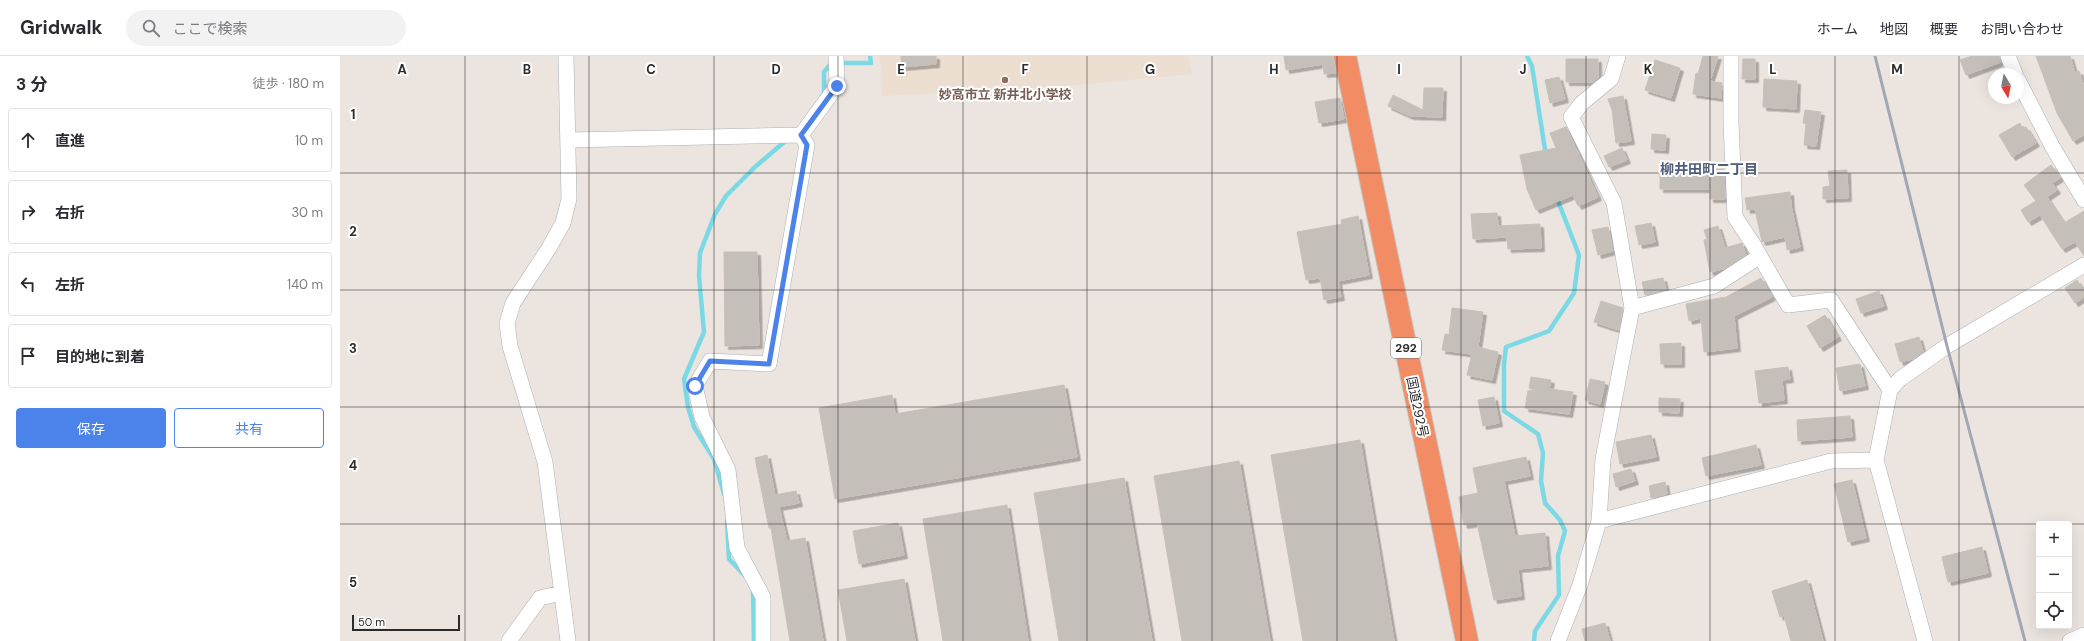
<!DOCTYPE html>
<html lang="ja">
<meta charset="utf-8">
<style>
:root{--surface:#fff;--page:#f2f2f3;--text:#2b2b33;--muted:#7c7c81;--line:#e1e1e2;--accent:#4c83eb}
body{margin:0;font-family:"DM Sans","Noto Sans JP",sans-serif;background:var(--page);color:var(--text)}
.controls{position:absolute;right:12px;bottom:12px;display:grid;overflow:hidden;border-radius:4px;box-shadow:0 4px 16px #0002}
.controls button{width:36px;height:36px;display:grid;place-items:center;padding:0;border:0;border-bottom:1px solid var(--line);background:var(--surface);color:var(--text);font:20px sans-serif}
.compass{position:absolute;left:1648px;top:12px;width:36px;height:36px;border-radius:50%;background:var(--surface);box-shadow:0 4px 16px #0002;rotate:170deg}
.scale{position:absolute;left:12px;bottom:10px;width:108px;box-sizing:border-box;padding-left:4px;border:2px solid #2b2b2b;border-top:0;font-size:11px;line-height:14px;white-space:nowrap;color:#2b2b2b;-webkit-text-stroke:3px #fff;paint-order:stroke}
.stop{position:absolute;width:12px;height:12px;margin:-9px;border:3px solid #4c83eb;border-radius:50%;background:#fff}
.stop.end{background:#4c83eb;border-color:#fff;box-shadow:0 1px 4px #0008}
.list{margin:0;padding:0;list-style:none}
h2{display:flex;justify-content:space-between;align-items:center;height:52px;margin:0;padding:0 16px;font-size:17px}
h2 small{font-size:13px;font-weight:400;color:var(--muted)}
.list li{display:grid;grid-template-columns:26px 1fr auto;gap:12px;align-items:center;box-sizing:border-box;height:64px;margin:0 8px 8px;padding:0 8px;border:1px solid var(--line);border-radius:4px}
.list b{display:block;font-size:15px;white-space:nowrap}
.list em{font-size:13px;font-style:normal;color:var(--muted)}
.actions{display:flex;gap:8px;padding:12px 16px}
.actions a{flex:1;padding:9px 0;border:1px solid var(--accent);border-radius:4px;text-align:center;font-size:14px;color:var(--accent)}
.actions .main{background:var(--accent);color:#fff}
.icon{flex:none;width:22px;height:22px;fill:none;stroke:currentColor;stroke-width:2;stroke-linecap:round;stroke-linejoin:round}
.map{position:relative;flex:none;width:1744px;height:585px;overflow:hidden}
header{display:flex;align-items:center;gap:24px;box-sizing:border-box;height:56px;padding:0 20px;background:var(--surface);border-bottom:1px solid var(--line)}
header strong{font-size:19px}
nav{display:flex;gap:22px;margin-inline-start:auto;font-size:14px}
.search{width:280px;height:36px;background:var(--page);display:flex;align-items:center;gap:10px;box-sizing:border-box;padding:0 14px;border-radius:22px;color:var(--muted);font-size:15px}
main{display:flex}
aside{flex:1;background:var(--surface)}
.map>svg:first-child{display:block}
.education{fill:#ecded0}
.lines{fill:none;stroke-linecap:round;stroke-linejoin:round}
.stream{stroke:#7bd9e5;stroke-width:4.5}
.building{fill:#c5bfba;stroke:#c7c0b8;filter:url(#shadow)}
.minor-casing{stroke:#abafb7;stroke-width:16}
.highway-casing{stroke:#c4c4c4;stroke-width:24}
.minor{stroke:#fff;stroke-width:15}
.highway{stroke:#f18c65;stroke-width:22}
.rail{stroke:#a2a7b4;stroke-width:3}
.route{stroke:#4c83eb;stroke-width:5}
.grid{fill:none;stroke:#2b2b2b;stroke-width:1;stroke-opacity:0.55}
.education-dot{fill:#8d6e63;stroke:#fff;stroke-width:1.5}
.labels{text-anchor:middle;stroke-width:4;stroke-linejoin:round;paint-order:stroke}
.shield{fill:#fff;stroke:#6b6b6b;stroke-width:1}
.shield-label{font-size:12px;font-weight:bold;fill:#2b2b2b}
.education-label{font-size:13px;font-weight:bold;fill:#785e54;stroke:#fff}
.street-label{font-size:13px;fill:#2b2b2b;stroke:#fff}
.neighbourhood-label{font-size:14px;font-weight:bold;fill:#4f5d79;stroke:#fff}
.grid-label{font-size:13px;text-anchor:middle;font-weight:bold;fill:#2b2b2b;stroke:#fff;stroke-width:4;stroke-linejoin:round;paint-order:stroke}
</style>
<header>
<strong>Gridwalk</strong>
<div class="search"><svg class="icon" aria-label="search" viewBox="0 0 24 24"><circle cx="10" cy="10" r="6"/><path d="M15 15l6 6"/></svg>ここで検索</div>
<nav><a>ホーム</a><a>地図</a><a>概要</a><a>お問い合わせ</a></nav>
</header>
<main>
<aside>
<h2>3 分<small>徒歩 · 180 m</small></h2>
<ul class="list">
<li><svg class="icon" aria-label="ahead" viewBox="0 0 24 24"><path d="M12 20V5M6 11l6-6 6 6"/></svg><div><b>直進</b></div><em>10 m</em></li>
<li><svg class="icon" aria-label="right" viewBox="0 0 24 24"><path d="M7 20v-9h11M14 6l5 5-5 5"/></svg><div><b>右折</b></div><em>30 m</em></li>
<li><svg class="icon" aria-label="left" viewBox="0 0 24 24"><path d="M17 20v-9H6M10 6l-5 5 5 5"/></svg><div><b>左折</b></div><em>140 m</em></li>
<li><svg class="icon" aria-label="arrive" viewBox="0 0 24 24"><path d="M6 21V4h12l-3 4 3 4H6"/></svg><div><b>目的地に到着</b></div></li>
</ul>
<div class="actions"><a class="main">保存</a><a>共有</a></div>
</aside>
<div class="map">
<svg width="1744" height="585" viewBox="0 0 1744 585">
<defs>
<filter id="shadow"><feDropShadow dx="3.5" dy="3.5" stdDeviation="0" flood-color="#0004"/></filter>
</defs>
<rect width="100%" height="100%" fill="#ece4df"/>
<!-- education -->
<path class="education" d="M540,0H848L852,18L726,30L542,40Z"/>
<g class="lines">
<!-- stream -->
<path class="stream" d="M1187,0L1192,10L1206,100
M482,40L484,38V16L489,10L501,7H531L530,0
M384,438L374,403L354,371L348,351L344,323L364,276L359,220L360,197L375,158L386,140L415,111L449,82
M387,465L389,503L406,521
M413,534L414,585
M1194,585L1195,575L1219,539L1218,500L1225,475L1220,464L1205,447L1201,425L1203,397L1198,378L1164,355V308L1166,291L1209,275L1234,237L1239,199L1216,140"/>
</g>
<!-- building -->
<path class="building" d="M561,0H596V8L562,11Z
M944,0H993L996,17L984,18L983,8L946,14Z
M1363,0H1378L1370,25L1382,27L1381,42L1353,38L1356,17L1358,18Z
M1632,0H1659L1661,6L1626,19L1620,4Z
M1696,0H1730L1735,17L1739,15L1744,31V79L1733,85L1717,57Z
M1226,3H1258V22L1254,26H1226Z
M1403,3H1415V23H1402Z
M1315,4L1340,12L1331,42L1305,34Z
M1219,21L1225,43L1210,47L1205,24Z
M1424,23L1457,25L1456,53L1423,51Z
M1084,32H1103L1102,61L1070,60L1048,50L1053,39L1083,54Z
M1283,40L1291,85L1276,87L1272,54L1268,43Z
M1000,42L1004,63L979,67L975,46Z
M1465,54L1481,56L1476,90L1464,89L1466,68L1463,67Z
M1680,67L1682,73L1686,71L1696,87L1672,101L1659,79Z
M1226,71L1258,141L1238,150L1233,139L1196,154L1187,133L1180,99L1216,92L1210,77Z
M1312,78L1326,79L1325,94L1311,93Z
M1282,92L1287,104L1269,111L1264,100Z
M1320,109H1360V114L1384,113L1385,143H1370V133H1320Z
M1711,109L1720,122L1712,127L1717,134L1707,141L1724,167L1744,155V200L1735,186L1722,193L1700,159L1688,166L1681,154L1696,145L1684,129Z
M1507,114L1508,142L1483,143V131L1490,130L1488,115Z
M1450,136L1451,150L1460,191L1447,194L1445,181L1422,186L1415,153L1407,154L1405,142Z
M1157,157L1158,170L1200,168L1201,192L1168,193L1167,181L1133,183L1131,158Z
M1018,160L1029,219L998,225L1001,241L984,244L980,222L966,224L957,176L1002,168L1001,164Z
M1311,167L1315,186L1299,189L1295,170Z
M1378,170L1385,192L1402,187L1406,199L1386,212L1370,216L1364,184L1367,183L1364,174Z
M1268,171L1273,195L1258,199L1252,174Z
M384,196H417L419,289L385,290Z
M1323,222L1326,234L1305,239L1302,226Z
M1421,222L1432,241L1394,260L1397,292L1364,296L1361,262L1349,265L1346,248L1386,241Z
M1737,224L1744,236V241L1735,247L1725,232Z
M1539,235L1544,250L1521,257L1516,243Z
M1261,245L1283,252L1279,274L1254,266Z
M1112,252L1143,256L1138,291L1158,296L1152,324L1127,319L1132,298L1102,294L1105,278L1109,279Z
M1485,259L1498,281L1480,292L1467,270Z
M1579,281L1583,296L1573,303L1560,306L1555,288Z
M1341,287V308H1321L1320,288Z
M1520,308L1525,330L1500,335L1496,312Z
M1448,311L1450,323L1442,324L1444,344L1419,347L1415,315Z
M1191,321L1211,324L1209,333L1233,336L1229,358L1185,352L1188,335L1195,334L1189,332Z
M1250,323L1265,326L1260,348L1245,344Z
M724,329L737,401L495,443L479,352L552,339L555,358Z
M1154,341L1159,367L1143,370L1138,344Z
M1319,342L1340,343L1339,357L1319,356Z
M1510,360L1512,381L1458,385L1457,364Z
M1311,379L1316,401L1280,408L1276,386Z
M1020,384L1054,585H963L931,399Z
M1416,389L1421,409L1366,420L1362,402Z
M427,399L435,439L456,435L459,447L439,451L447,485L465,482L483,585H450L431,472H429L415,402Z
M1186,401L1190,420L1164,425L1175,480L1205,477L1208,510L1178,513L1181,540L1154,544L1137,467L1124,469L1119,441L1138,437L1133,412Z
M899,405L930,585H842L814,420Z
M1291,413L1295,425L1276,431L1273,418Z
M784,422L812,585H719L694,437Z
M1512,424L1526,482L1508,486L1494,428Z
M1325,426L1327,438L1311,442L1309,430Z
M667,449L688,585H603L583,463Z
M558,467L564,499L519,508L513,475Z
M1642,491L1648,517L1608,526L1602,501Z
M564,523L575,585H507L498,534Z
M1467,524L1483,585H1451L1444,559L1440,561L1432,535Z
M1265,567L1270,585H1245L1242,573Z"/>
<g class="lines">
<defs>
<path id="minor" d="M226,0L229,143L223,167L209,192L173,247L167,267L170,290L205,406L228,585
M1391,0V66L1395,161L1413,188L1448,249L1491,244L1550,334
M1668,0L1675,18
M1678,24L1712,90L1744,144
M229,84L461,79L497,30L496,0
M1292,252L1374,230L1420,200
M1259,465L1491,405L1536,404
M169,585L200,542L221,537
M423,585V541L397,492L388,414L362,361L355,330L370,305L429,308L467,89L461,79
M1218,585L1240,529L1259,465L1263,403L1292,252L1274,147L1231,61L1242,47L1271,23L1278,0
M1585,585L1536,404L1550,334L1560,323L1607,290L1744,209
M1730,585L1744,579"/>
<path id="highway" d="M1005,0L1127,585"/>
</defs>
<!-- minor casing -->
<use href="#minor" class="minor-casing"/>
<!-- highway casing -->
<use href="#highway" class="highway-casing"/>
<!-- minor -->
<use href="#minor" class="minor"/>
<!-- highway -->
<use href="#highway" class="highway"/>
<!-- rail -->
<path class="rail" d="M1535,0L1607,290L1685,585"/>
</g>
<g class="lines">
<!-- route -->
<path class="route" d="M355,330L370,305L429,308L467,89L461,79L497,30"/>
</g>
<!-- grid -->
<path class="grid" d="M125,0V585M249,0V585M374,0V585M498,0V585M623,0V585M747,0V585M872,0V585M997,0V585M1121,0V585M1246,0V585M1370,0V585M1495,0V585M1619,0V585M0,117H1744M0,234H1744M0,351H1744M0,468H1699M1699,468H1729M1729,468H1744"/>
<!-- markers -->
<circle class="education-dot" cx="665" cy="24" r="4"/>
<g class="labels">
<!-- shield labels -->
<rect class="shield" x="1051" y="282" width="30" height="20" rx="3"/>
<g class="shield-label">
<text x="1066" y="296">292</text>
</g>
<!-- education labels -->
<g class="education-label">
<text x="665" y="43">妙高市立 新井北小学校</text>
</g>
<!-- street labels -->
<g class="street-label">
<text transform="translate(1078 351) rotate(78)" y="5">国道292号</text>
</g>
<!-- neighbourhood labels -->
<g class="neighbourhood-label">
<text x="1369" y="118">柳井田町二丁目</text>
</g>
</g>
<g class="grid-label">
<text x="62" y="18">A</text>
<text x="187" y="18">B</text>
<text x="311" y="18">C</text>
<text x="436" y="18">D</text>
<text x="561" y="18">E</text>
<text x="685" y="18">F</text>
<text x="810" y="18">G</text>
<text x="934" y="18">H</text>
<text x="1059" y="18">I</text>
<text x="1183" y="18">J</text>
<text x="1308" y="18">K</text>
<text x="1433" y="18">L</text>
<text x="1557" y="18">M</text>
<text x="13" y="63">1</text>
<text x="13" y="180">2</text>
<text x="13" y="297">3</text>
<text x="13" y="414">4</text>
<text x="13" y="531">5</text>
</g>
</svg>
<div class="controls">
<button>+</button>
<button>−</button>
<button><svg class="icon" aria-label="locate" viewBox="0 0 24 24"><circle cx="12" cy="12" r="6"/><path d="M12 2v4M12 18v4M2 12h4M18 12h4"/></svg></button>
</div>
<svg class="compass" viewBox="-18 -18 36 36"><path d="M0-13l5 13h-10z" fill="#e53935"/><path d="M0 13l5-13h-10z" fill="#7c7c81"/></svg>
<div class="scale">50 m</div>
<div class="stop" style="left:355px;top:330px"></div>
<div class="stop end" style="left:497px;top:30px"></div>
</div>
</main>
